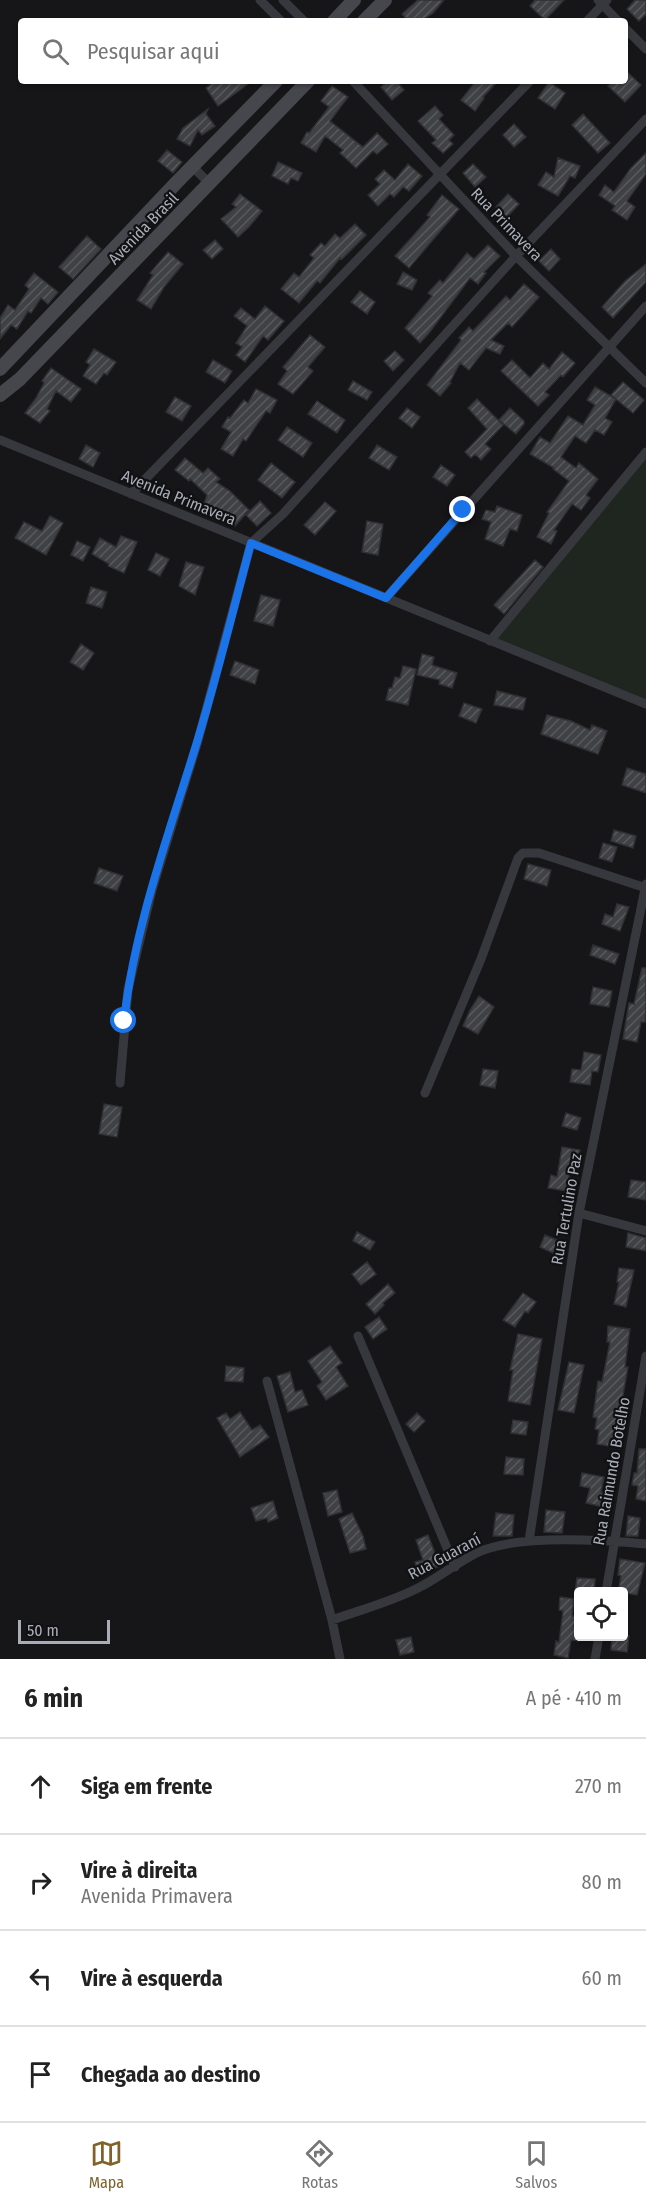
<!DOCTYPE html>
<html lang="pt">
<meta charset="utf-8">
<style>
:root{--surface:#fff;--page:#f6f6f6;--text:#222;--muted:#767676;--line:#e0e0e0;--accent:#80622a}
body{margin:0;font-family:"Fira Sans Condensed",sans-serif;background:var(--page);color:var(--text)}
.controls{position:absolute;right:18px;bottom:18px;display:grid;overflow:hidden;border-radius:6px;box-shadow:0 2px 4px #0004}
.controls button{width:54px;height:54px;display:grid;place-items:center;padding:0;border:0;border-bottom:2px solid var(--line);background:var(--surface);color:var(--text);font:30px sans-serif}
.scale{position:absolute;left:18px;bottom:15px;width:92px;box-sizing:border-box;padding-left:6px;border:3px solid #a8adb8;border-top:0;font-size:16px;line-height:21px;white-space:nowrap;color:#a8adb8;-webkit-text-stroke:4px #111113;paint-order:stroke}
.stop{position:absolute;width:18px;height:18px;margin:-14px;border:4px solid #1a73e8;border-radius:50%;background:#fff}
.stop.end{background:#1a73e8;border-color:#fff;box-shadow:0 2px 6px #0008}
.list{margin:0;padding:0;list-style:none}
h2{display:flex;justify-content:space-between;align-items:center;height:78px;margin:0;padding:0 24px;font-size:26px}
h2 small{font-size:20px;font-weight:400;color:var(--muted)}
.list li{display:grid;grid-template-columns:39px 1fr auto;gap:18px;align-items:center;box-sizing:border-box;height:96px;padding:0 24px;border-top:2px solid var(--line)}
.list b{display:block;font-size:22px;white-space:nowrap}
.list p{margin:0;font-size:20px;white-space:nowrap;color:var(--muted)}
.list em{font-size:20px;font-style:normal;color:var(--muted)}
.icon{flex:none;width:33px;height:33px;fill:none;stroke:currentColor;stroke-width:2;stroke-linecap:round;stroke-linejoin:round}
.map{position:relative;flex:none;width:646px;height:1659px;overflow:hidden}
.search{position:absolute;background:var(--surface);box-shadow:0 2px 4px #0004;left:18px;right:18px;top:18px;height:66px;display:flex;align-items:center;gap:15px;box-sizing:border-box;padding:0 21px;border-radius:6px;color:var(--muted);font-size:22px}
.sheet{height:462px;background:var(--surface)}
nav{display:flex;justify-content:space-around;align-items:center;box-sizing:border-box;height:84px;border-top:2px solid var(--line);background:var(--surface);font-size:16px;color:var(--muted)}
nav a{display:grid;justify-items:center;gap:3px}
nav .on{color:var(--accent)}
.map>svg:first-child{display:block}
.park{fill:#1e261f}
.building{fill:url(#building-hatch);stroke:#303034;stroke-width:1.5}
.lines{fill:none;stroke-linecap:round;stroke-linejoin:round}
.street{stroke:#37383d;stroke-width:9}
.secondary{stroke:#45474d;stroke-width:14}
.route{stroke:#1a73e8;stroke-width:8}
.labels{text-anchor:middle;stroke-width:4.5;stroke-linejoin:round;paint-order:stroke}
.street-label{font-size:16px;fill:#a8adb8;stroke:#111113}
</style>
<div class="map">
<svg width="646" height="1659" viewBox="0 0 646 1659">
<defs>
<pattern id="building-hatch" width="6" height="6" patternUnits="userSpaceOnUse" patternTransform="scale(1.5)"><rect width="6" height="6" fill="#404145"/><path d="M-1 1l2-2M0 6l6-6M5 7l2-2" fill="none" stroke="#595a5e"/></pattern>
</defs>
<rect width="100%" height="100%" fill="#161618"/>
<!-- park -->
<path class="park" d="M646,452V704L490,641Z"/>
<!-- building -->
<path class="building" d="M418,0H444L433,13L421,21H408L402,14Z
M535,0H564L545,20L530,6Z
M635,0H646V14L639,21L627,9Z
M625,70L641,85L625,102L608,86L613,81H625Z
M215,81H252L218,106L206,88Z
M388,81H396L404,90L392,100L381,87Z
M476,81H498L483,97L484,98L475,111L461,100Z
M549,82L565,93L555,109L538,98Z
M332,86L348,97L330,121L363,147L377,133L388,144L377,154L373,151L356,168L340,153L343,150L325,136L316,152L301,143L307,132L309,133L329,107L321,101Z
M435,106L443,115L439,119L454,135L449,140L453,144L443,153L432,143L436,140L418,121Z
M208,109L206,114L215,126L202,135L198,130L190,146L177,139L183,128Z
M583,114L610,143L598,153L572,125Z
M514,124L526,137L514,147L503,135Z
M167,150L182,162L173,173L158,161Z
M646,153V174L627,201L635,207L627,220L612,210L615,206L599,195L605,185L614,192L631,168Z
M558,158L580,166L575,178L570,176L558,196L538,185L546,172L554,177Z
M278,162L302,173L298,181L291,178L288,184L272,176Z
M408,164L422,176L409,191L403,187L394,197L390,194L378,206L368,195L380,184L375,179L384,170L395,180Z
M473,164L486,177L475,187L463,173Z
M240,194L262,211L249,227L238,237L221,219L236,207L232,204Z
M508,194L519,204L507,217L496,207Z
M442,195L459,209L409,268L395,256L430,217L427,215Z
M355,224L366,235L342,259L340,258L320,283L317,281L299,303L281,289L294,273L299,277L314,258L310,255L321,243L325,246L335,234L340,238Z
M87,236L101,249L73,279L59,267Z
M215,240L223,249L212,259L203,250Z
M488,245L500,256L484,272L486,273L478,284L470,278L429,333L420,343L405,328L432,296L428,293L440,280L443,283L467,253L474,259Z
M551,249L560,259L549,271L539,261Z
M168,252L183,264L164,287L151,309L137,300L153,275L150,273Z
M646,264V282L613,318L602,307L625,281Z
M403,272L417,280L412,290L397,284Z
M34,273L58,292L48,304L41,298L31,313L28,311L17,329L11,325L0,339V318L8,305L15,310L29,289L25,285Z
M524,284L539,297L512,327L508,323L491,340L504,346L500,354L486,348L469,370L460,363L450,382L451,383L440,396L427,385L461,340L459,338L469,327L473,331L506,296L510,300Z
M360,291L375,302L367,314L351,302Z
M265,306L284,321L268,340L263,336L245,362L236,355L242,347L236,343L247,326L234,316L241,308L255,319Z
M310,335L325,347L308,367L313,371L293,394L278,384L287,371L283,367Z
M94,349L116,362L107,375L104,373L96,384L83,376L90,365L86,362Z
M395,351L404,360L393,371L384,361Z
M562,352L575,363L563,377L561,375L545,392L549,395L538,406L501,371L512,360L530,378L543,363L549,369Z
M213,360L232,371L225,383L206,372Z
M51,368L81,389L71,402L56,391L47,409L50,411L40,423L25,413L36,398L44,383L42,381Z
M353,381L372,392L367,400L348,390Z
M623,382L644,400L633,413L611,395Z
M595,387L616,399L605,418L612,422L604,435L595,430L586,443L575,436L561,457L576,468L579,463L598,479L586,495L590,498L581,510L572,504L554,530L557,531L551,544L537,537L549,513L547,512L569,481L553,469L554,468L530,454L540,437L550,443L568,416L583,425L595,405L587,400Z
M256,389L277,400L270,413L266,411L246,441L243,439L233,456L221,449L231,432L222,427L228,417L230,418L244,400L248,403Z
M175,397L191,406L182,421L166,412Z
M477,399L503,425L485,444L491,449L481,460L475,454L471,458L465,452L487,429L468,408Z
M317,401L345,420L337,433L308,414Z
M407,408L420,417L412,428L399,418Z
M510,408L524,421V424L516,434L499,420Z
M287,427L312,443L303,457L278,440Z
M86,445L100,453L93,467L79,459Z
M377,445L397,457L389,470L369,458Z
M185,458L203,473L208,468L220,479L216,482L230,491L249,510L235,526L213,507L211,514L202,510L207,495L190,479L189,481L175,470Z
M271,463L295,482L282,498L258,480Z
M441,465L455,475L447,486L433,477Z
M260,501L271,513L257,526L246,515Z
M325,502L336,511L315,535L304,525Z
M497,506L522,515L517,531L510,529L503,546L485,539L491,522L482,519L486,510L495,512Z
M50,516L63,523L46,555L15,538L24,522L42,531Z
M367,521L383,524L378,555L362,552Z
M121,536L137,542L124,573L108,566L109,564L92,554L100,538L116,547Z
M77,541L90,547L83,561L71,555Z
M156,553L169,559L160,576L148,570Z
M535,560L543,567L504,614L494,605Z
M186,562L204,567L195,595L179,586Z
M91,587L107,592L102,608L86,603Z
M261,595L280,600L273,626L254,621Z
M81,644L94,653L83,670L70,662Z
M422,654L434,657L432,665L457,673L452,688L439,684L440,680L417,675Z
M235,661L259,670L255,684L230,675Z
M403,666L416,669L408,705L386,700L389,688H392L395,677L400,678Z
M497,691L526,698L523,710L494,705Z
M464,703L482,709L476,723L459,716Z
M547,715L571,721L590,730L592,725L607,731L598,754L541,734Z
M627,768L646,774V793L622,785Z
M614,830L636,836L633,848L611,841Z
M603,843L617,847L612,862L599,858Z
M528,864L551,870L547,886L524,879Z
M99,868L123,876L117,891L94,883Z
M617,904L629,907L620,931L602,924L605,914L613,917Z
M593,945L619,954L615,964L590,955Z
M642,968H646V1007L645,1022H641L637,1042L623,1039L629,1003L634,1004Z
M593,987L612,991L609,1007L590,1004Z
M479,996L494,1007L478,1034L463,1026L470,1010Z
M584,1052L601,1055L598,1072L592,1071L590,1085L570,1082L572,1069L581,1070Z
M483,1069L498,1071L495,1088L480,1085Z
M104,1104L122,1107L117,1137L99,1134Z
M566,1113L581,1118L577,1130L562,1126Z
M562,1147L580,1150L576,1173L570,1172L566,1191L548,1188L551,1175L557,1177Z
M631,1180L646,1182V1200L628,1197Z
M357,1232L375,1242L370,1250L353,1241Z
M628,1233L646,1238V1251L626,1247Z
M545,1235L559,1241L553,1253L540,1247Z
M367,1262L376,1274L361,1285L352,1274Z
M619,1268L634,1270L626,1307L614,1304L619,1282H617Z
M388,1284L395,1293L383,1303L384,1305L375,1314L366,1304Z
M523,1293L536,1302L528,1313L525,1311L515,1327L503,1320Z
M379,1317L387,1329L373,1339L365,1327Z
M608,1326L630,1329L625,1367H628L614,1447L597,1444L599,1430L595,1429L597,1418L593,1417L598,1381L602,1382L610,1342H607Z
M518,1334L542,1339L530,1405L508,1401L513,1370H510Z
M330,1346L342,1363L336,1367L348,1386L326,1400L317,1386L322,1382L308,1361Z
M569,1362L584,1365L574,1413L558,1410Z
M226,1366L244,1368L243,1382L225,1381Z
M290,1372L295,1392L302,1390L308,1405L288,1412L277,1376Z
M240,1412L252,1430L260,1425L269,1437L240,1457L217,1418L226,1413L230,1419Z
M417,1413L425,1421L414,1432L406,1424Z
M513,1420L528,1422L526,1435L511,1433Z
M639,1449H646V1501L636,1499L638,1486L632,1485L634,1473H637Z
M506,1457L524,1459L523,1475L504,1474Z
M582,1473L604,1477L601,1492L606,1493L603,1507L586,1503L590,1488L580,1486Z
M337,1490L342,1512L328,1516L323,1493Z
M273,1501L278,1518L268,1522L267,1518L256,1521L251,1508Z
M546,1510L565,1512L562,1533L544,1532Z
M352,1513L363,1536L366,1549L350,1553L339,1519Z
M496,1513L514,1515L512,1536H493Z
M628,1516L640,1518L638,1536H626Z
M428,1535L440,1566L418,1573L415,1562L423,1560L416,1540Z
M620,1559L645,1563L637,1595L618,1592L621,1576L618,1575Z
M577,1578L595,1579L594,1592H575Z
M560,1597L574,1599L572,1616H576L574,1627H579V1641L571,1640L568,1658L554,1655L556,1641L559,1642L563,1611L559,1610Z
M612,1636H629L627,1652L611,1650Z
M411,1637L414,1652L400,1655L396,1640Z"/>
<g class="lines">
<!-- street -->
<path class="street" d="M260,0L281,21
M283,0L304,21
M598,0L618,21
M587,21L607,0
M625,28L646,49
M353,81L516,256L646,383
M193,167L209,183
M0,440L646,704
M131,494L530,81
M386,598L646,306
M490,641L646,452
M120,1083L128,989L152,890L197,744L251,543L283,514L516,256L646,119
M425,1093L481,959L518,858L523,853H539L646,888
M579,1213L646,1231
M358,1336L455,1567
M267,1381L332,1620L340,1659
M529,1541L579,1213L646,884
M606,1592L646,1356
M332,1620C360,1610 391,1602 418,1588C441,1577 467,1554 490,1548C532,1535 602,1540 646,1544
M595,1659L599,1636"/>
<!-- secondary -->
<path class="secondary" d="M334,21L354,0
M364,21L385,0
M0,369L177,182L276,81
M0,395L20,379L308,81"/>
</g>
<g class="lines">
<!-- route -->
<path class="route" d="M124,1021C134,930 166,842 193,755C215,685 232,614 251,543L386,598L463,510"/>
</g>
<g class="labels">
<!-- street labels -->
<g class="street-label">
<text transform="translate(507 224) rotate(46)" y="6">Rua Primavera</text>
<text transform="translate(143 228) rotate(-46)" y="6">Avenida Brasil</text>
<text transform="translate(179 497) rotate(22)" y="6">Avenida Primavera</text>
<text transform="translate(566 1209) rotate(-80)" y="6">Rua Tertulino Paz</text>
<text transform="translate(611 1471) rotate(-80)" y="6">Rua Raimundo Botelho</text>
<text transform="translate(444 1556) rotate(-28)" y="6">Rua Guaraní</text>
</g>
</g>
</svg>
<div class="controls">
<button><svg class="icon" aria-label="locate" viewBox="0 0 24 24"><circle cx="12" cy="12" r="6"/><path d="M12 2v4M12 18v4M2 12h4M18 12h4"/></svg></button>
</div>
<div class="scale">50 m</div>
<div class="stop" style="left:124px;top:1021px"></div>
<div class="stop end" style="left:463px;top:510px"></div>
<div class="search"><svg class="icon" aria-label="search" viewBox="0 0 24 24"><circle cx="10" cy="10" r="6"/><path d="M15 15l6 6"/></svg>Pesquisar aqui</div>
</div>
<section class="sheet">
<h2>6 min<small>A pé · 410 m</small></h2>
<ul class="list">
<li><svg class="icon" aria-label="ahead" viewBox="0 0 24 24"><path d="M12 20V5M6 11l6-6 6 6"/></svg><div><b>Siga em frente</b></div><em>270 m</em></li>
<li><svg class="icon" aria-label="right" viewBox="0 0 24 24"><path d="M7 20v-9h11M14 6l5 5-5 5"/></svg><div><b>Vire à direita</b><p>Avenida Primavera</p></div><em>80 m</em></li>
<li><svg class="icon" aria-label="left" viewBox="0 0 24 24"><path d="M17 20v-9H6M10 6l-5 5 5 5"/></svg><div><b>Vire à esquerda</b></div><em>60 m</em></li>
<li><svg class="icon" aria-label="arrive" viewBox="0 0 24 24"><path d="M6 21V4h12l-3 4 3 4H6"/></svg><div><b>Chegada ao destino</b></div></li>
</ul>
</section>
<nav>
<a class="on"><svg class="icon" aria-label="map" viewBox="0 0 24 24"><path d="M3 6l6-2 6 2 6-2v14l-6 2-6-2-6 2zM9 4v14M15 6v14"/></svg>Mapa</a>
<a><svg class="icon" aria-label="directions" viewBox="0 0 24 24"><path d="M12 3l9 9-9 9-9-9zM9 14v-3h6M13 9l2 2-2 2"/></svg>Rotas</a>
<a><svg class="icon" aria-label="saved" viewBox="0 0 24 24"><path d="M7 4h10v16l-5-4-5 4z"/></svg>Salvos</a>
</nav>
